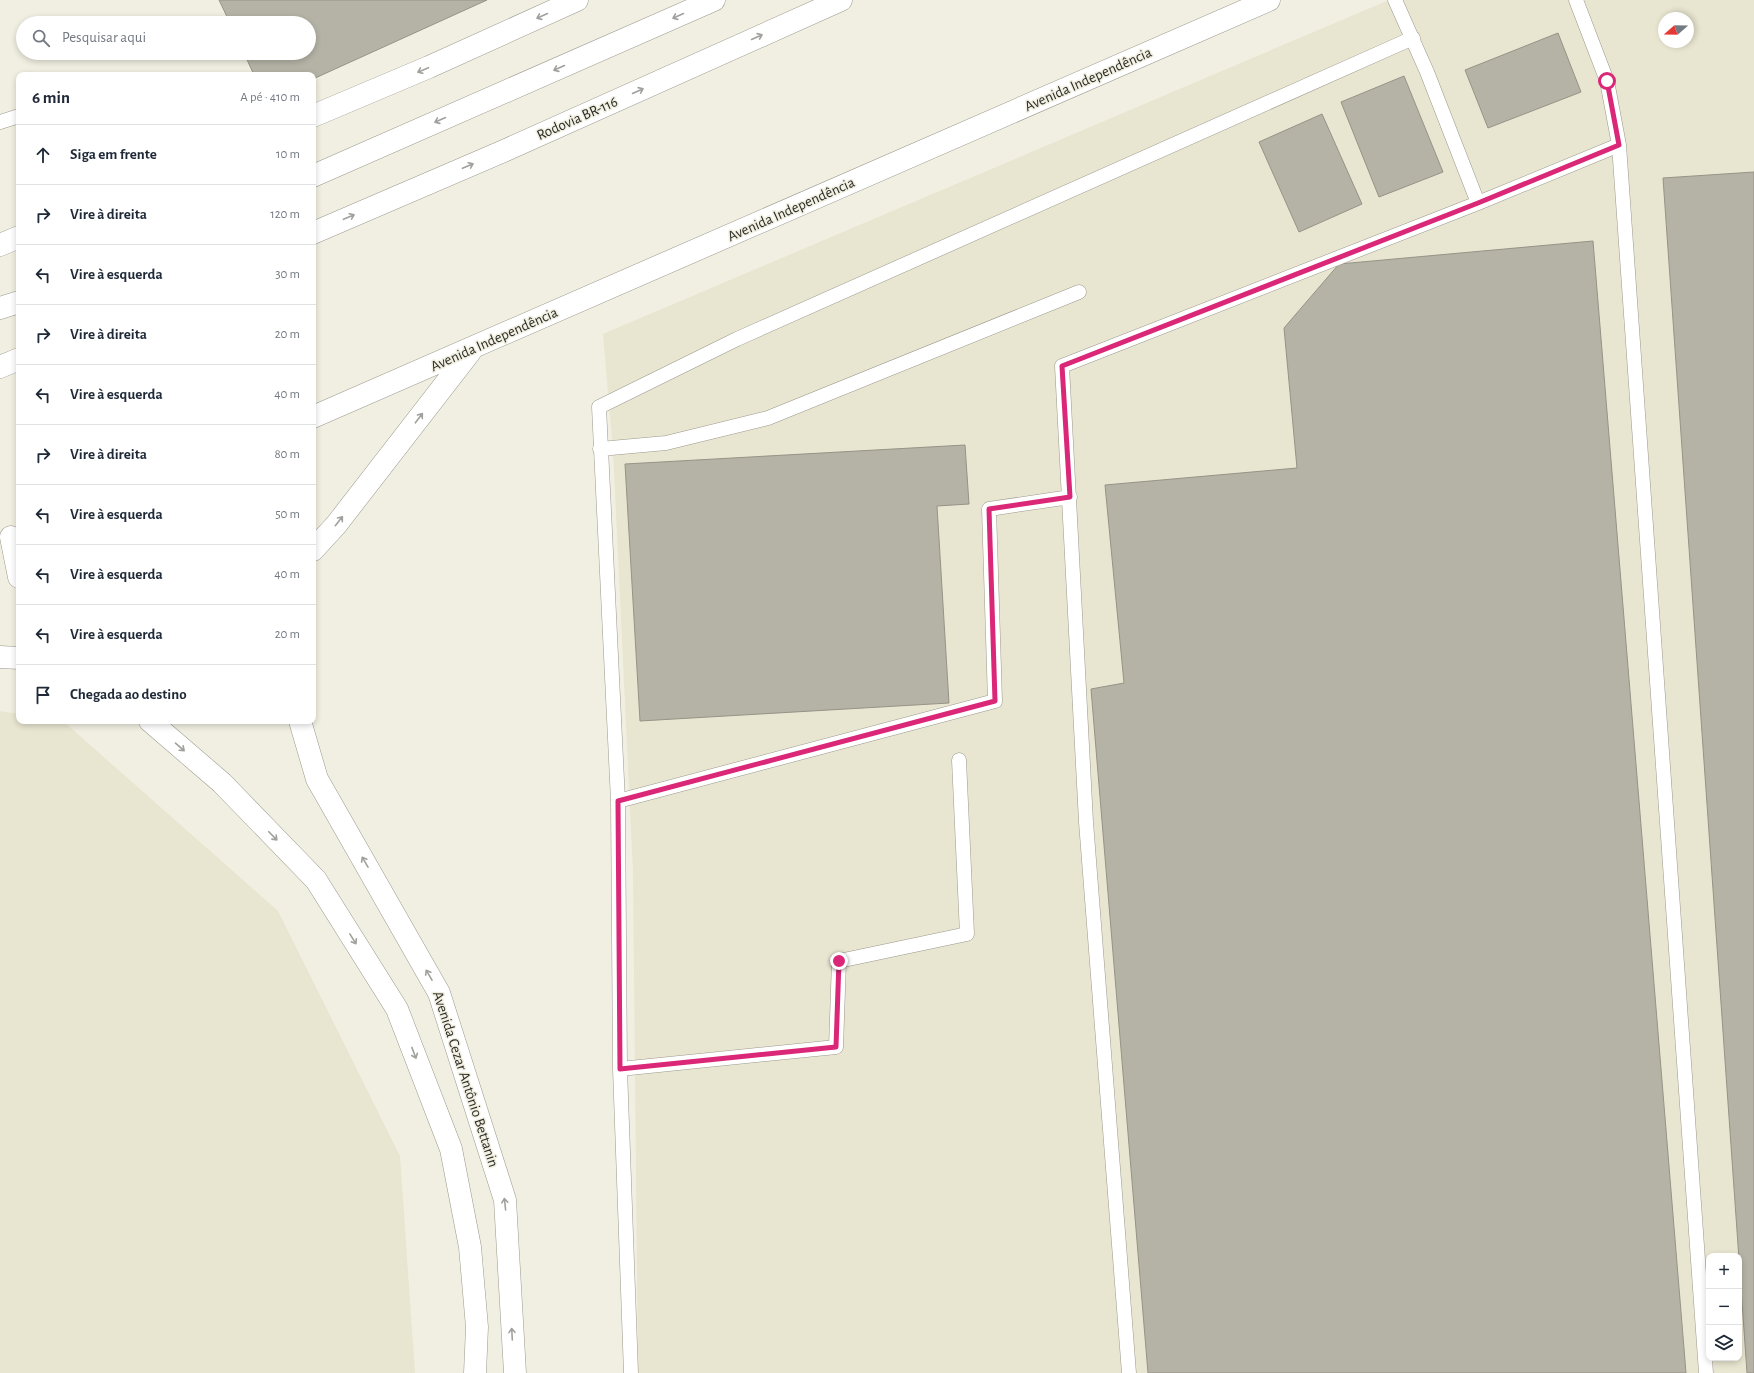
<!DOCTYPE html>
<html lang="pt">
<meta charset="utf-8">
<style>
:root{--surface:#fff;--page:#f2f2f3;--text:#1f2937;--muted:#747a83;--line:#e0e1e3}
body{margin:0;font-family:"Alegreya Sans",sans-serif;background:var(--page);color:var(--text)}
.controls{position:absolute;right:12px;bottom:12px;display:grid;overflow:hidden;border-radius:8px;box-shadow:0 2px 6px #0003}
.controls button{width:36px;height:36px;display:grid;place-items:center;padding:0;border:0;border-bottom:1px solid var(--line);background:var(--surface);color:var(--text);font:20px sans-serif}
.compass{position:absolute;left:1658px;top:12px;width:36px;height:36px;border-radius:50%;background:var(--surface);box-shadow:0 2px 6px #0003;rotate:250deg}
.stop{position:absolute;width:12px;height:12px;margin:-9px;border:3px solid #db2777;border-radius:50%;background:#fff}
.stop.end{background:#db2777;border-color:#fff;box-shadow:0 1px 4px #0008}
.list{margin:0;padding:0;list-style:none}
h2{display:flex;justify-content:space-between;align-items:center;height:52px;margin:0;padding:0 16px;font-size:17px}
h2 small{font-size:13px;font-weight:400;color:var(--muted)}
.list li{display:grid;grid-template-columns:26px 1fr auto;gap:12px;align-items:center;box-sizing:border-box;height:60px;padding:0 16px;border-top:1px solid var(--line)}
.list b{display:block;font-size:15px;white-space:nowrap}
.list em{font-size:13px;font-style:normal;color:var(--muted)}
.icon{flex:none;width:22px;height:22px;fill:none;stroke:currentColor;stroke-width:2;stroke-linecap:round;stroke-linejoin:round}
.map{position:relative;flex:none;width:1754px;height:1373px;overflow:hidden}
.search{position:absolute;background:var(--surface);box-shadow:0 2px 6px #0003;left:16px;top:16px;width:300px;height:44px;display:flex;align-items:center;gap:10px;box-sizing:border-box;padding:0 14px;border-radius:22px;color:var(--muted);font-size:15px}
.panel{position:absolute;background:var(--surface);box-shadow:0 2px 6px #0003;left:16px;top:72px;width:300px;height:652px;border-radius:8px}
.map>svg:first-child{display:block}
.built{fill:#e8e5d0;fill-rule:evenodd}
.building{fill:#b5b3a6;stroke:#969387}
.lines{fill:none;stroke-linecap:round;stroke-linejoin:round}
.service-casing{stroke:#9b998d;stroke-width:15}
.secondary-casing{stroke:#9b998d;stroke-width:23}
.motorway-casing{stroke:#9b998d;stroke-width:23}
.service{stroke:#fff;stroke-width:14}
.secondary{stroke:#fff;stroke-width:22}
.motorway{stroke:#fff;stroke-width:22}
.oneway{stroke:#a0a09d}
.route{stroke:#db2777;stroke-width:5}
.labels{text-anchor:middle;stroke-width:3;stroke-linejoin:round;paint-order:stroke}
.street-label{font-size:15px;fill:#2c2b26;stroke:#f1efe1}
</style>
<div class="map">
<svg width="1754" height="1373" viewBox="0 0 1754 1373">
<rect width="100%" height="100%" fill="#f1efe1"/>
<!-- built -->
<path class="built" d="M1389,0H1754V1373H638L633,871L613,450L603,334ZM1664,18H1688V42H1664ZM1709,1256H1739V1358H1709Z
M0,711L19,714V721L64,722L278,911L400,1156L415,1373H0Z"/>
<!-- building -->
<path class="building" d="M219,0H487L313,79V75H254L244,53H309V23H230Z
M1558,33L1581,92L1488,128L1465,70Z
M1404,76L1443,172L1379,197L1341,102Z
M1322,114L1362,204L1299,232L1259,142Z
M1754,172V1373H1747L1663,178Z
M1593,241L1686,1373H1148L1091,689L1124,683L1105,485L1297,468L1284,328L1339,264Z
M965,445L969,504L937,506L949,703L640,721L625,464Z"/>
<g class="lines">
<defs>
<path id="service" d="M1576,0L1607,81L1619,145L1706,1373
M0,122L19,116
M1478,203L1619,145
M600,449L666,443L768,418L1079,292
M618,801L995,701L989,509L1070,497
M620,1069L836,1047L839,961L967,934L959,760
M631,1373L620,1069L618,801L599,407L737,339L1413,38
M1129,1373L1086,822L1062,366L1478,203L1427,72L1395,0"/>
<path id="secondary" d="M313,116L429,67L577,0
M0,245L19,237
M313,417L1269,0
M11,537L19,577
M313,550L336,525L470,352
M0,657L19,658
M150,721L222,783L316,880L397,1009L451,1149L470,1247L477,1327L475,1373
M300,721L317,779L439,993L505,1200L515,1373"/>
<path id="motorway" d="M313,176L714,0
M313,233L506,150L841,0
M0,308L19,302
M0,367L19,359"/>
</defs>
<!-- service casing -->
<use href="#service" class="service-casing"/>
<!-- secondary casing -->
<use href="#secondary" class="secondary-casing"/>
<!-- motorway casing -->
<use href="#motorway" class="motorway-casing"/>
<!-- service -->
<use href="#service" class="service"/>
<!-- secondary -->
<use href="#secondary" class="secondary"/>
<!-- motorway -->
<use href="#motorway" class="motorway"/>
</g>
<!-- one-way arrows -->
<defs><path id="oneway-shaft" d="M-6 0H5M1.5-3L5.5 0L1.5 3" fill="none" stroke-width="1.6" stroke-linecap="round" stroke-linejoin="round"/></defs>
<g class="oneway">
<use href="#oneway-shaft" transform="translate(542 16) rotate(156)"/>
<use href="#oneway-shaft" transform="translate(678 16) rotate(156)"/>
<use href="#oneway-shaft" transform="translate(757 37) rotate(-24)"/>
<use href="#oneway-shaft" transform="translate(559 68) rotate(156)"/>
<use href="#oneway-shaft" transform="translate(423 70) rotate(157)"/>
<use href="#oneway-shaft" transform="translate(638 91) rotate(-24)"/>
<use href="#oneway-shaft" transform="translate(440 120) rotate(156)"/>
<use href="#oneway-shaft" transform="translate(468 166) rotate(-23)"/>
<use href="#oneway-shaft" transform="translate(349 217) rotate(-23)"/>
<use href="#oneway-shaft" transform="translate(419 418) rotate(-53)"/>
<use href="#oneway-shaft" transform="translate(339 521) rotate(-52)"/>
<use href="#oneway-shaft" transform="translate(180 747) rotate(41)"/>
<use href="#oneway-shaft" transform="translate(273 836) rotate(46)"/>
<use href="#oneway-shaft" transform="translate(365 862) rotate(-120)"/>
<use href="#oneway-shaft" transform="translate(353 939) rotate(58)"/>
<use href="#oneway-shaft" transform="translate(429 975) rotate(-120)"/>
<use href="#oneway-shaft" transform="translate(414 1053) rotate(69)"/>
<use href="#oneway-shaft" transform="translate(505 1204) rotate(-96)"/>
<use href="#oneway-shaft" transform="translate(512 1334) rotate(-93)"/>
</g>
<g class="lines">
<!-- route -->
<path class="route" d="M839,961L836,1047L620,1069L618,801L995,701L989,509L1070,497L1062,366L1478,203L1619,145L1607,81"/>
</g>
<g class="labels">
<!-- street labels -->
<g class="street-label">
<text transform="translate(1088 79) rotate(-24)" y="5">Avenida Independência</text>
<text transform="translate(577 118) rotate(-24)" y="5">Rodovia BR-116</text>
<text transform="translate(791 209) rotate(-24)" y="5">Avenida Independência</text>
<text transform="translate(494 339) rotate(-24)" y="5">Avenida Independência</text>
<text transform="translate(466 1079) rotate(72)" y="5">Avenida Cezar Antônio Bettanin</text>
</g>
</g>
</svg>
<div class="controls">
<button>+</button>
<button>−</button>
<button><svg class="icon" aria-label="layers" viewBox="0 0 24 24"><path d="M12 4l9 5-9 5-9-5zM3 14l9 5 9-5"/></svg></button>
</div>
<svg class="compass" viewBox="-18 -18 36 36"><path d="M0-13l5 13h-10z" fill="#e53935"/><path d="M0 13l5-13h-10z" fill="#747a83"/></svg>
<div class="stop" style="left:1607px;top:81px"></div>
<div class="stop end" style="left:839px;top:961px"></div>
<div class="search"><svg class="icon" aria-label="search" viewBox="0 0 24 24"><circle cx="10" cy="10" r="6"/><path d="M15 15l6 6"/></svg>Pesquisar aqui</div>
<section class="panel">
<h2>6 min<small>A pé · 410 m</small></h2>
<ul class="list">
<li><svg class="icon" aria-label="ahead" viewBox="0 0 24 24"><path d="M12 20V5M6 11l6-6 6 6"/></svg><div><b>Siga em frente</b></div><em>10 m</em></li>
<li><svg class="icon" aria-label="right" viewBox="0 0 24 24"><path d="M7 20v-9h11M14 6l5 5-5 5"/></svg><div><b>Vire à direita</b></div><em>120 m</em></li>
<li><svg class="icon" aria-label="left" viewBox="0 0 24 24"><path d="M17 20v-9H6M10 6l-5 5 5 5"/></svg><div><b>Vire à esquerda</b></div><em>30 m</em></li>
<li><svg class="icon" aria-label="right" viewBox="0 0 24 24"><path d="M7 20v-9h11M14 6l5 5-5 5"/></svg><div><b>Vire à direita</b></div><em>20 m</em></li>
<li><svg class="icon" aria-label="left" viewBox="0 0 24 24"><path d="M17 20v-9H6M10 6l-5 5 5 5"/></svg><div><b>Vire à esquerda</b></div><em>40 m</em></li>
<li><svg class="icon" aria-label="right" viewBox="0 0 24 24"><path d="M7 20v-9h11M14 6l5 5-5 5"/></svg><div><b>Vire à direita</b></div><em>80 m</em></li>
<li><svg class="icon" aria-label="left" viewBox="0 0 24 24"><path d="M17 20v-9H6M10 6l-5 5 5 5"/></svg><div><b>Vire à esquerda</b></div><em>50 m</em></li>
<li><svg class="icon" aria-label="left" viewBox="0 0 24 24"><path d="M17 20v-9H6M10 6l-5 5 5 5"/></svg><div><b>Vire à esquerda</b></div><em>40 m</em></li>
<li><svg class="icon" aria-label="left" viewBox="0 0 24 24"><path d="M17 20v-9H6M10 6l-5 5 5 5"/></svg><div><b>Vire à esquerda</b></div><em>20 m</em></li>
<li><svg class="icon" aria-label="arrive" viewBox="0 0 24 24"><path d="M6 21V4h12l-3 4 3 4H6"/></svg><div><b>Chegada ao destino</b></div></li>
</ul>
</section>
</div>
